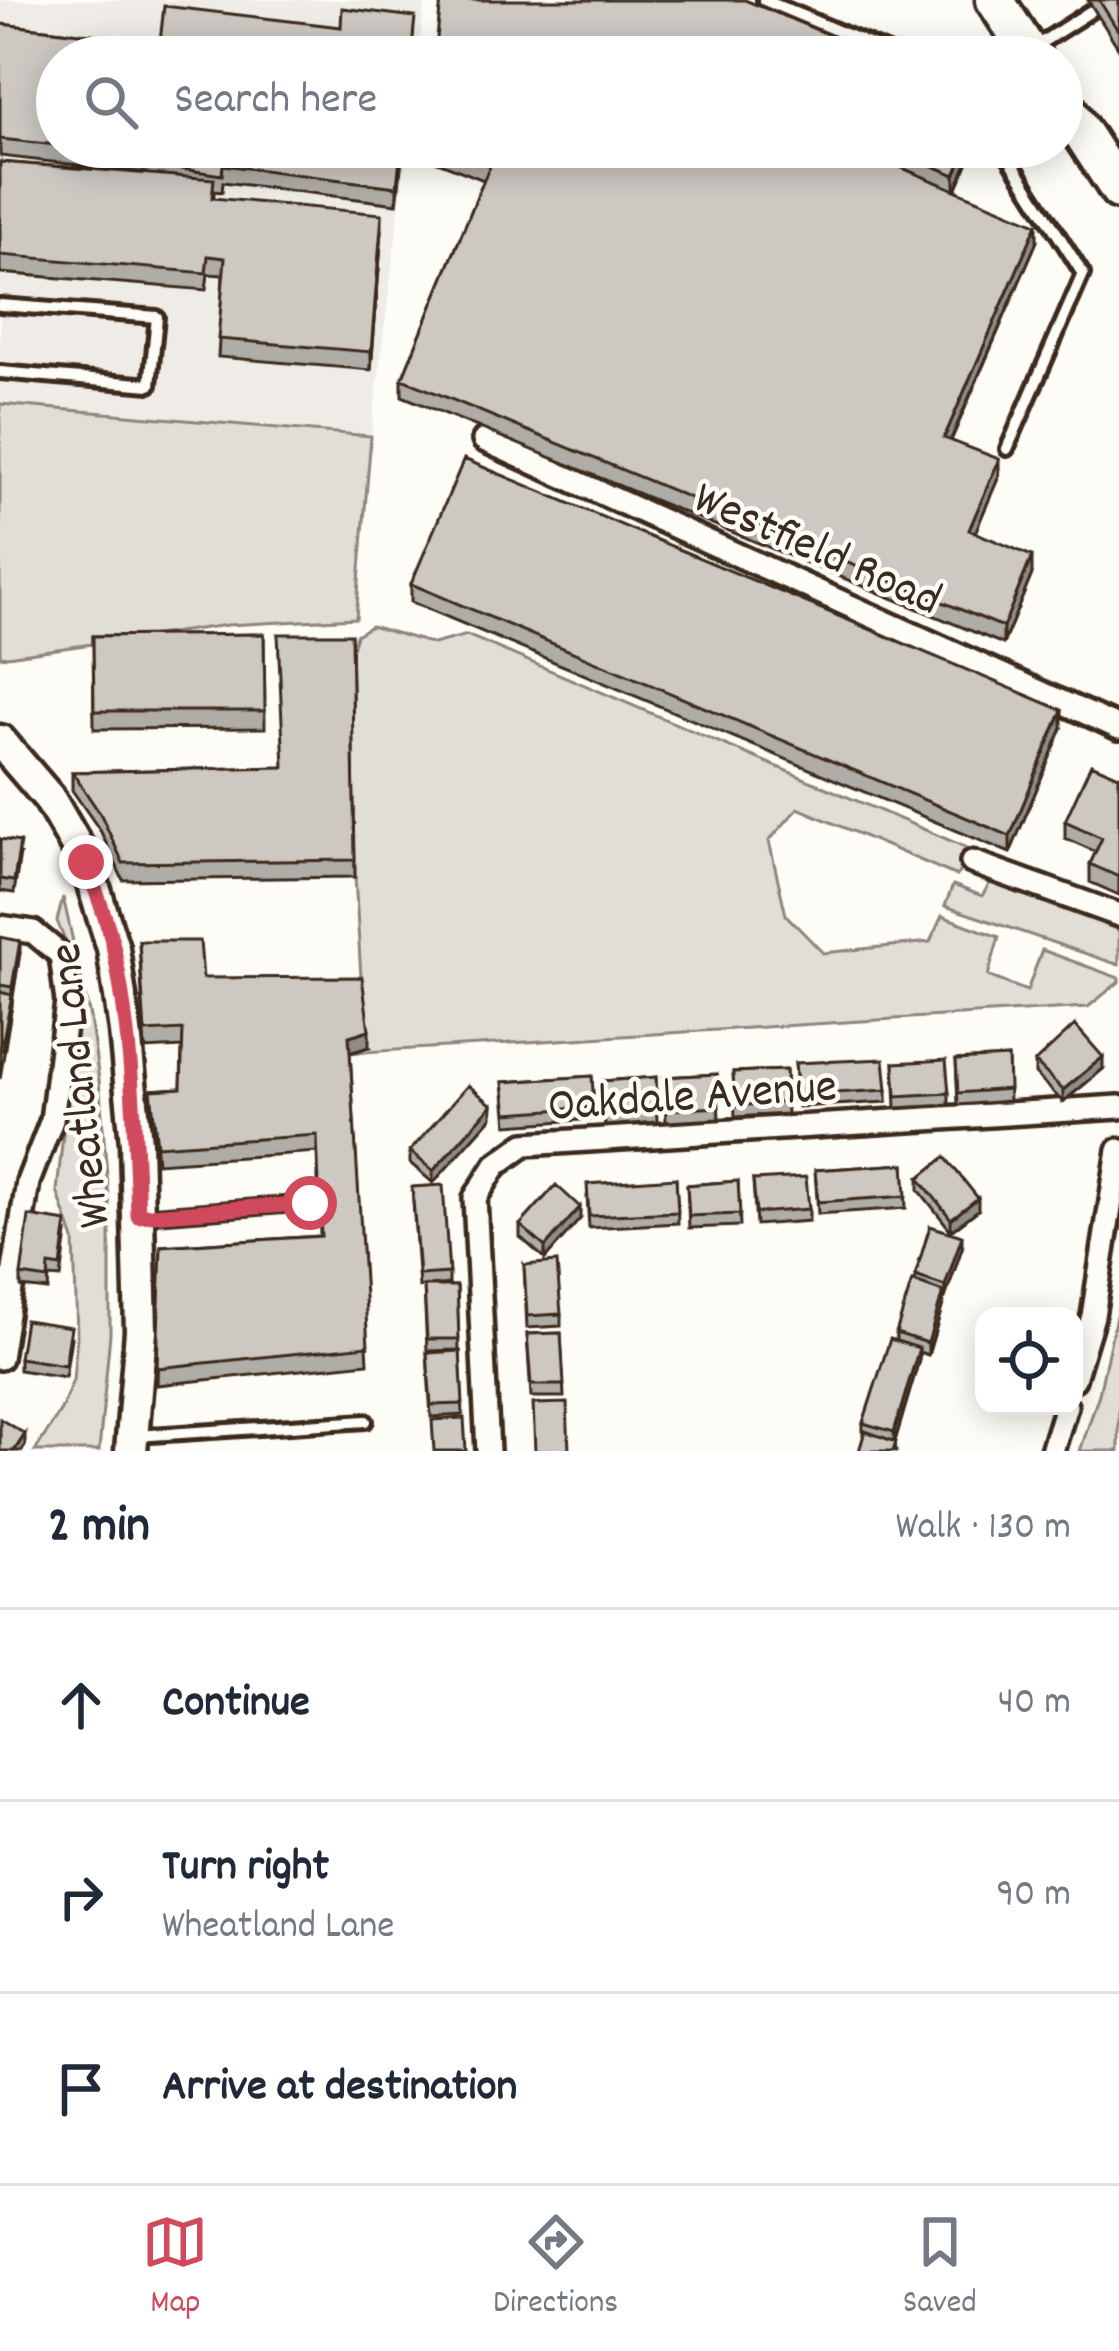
<!DOCTYPE html>
<meta charset="utf-8">
<style>
:root{--surface:#fff;--page:#f2f2f3;--text:#1f2937;--muted:#747a83;--line:#e0e1e3;--accent:#d1495b}
body{margin:0;font-family:Dekko,sans-serif;background:var(--page);color:var(--text)}
.controls{position:absolute;right:36px;bottom:36px;display:grid;overflow:hidden;border-radius:24px;box-shadow:0 6px 30px #0003}
.controls button{width:108px;height:108px;display:grid;place-items:center;padding:0;border:0;border-bottom:3px solid var(--line);background:var(--surface);color:var(--text);font:60px sans-serif}
.stop{position:absolute;width:36px;height:36px;margin:-27px;border:9px solid #d1495b;border-radius:50%;background:#fff}
.stop.end{background:#d1495b;border-color:#fff;box-shadow:0 3px 12px #0008}
.list{margin:0;padding:0;list-style:none}
h2{display:flex;justify-content:space-between;align-items:center;height:156px;margin:0;padding:0 48px;font-size:51px}
h2 small{font-size:39px;font-weight:400;color:var(--muted)}
.list li{display:grid;grid-template-columns:78px 1fr auto;gap:36px;align-items:center;box-sizing:border-box;height:192px;padding:0 48px;border-top:3px solid var(--line)}
.list b{display:block;font-size:45px;white-space:nowrap}
.list p{margin:0;font-size:39px;white-space:nowrap;color:var(--muted)}
.list em{font-size:39px;font-style:normal;color:var(--muted)}
.icon{flex:none;width:66px;height:66px;fill:none;stroke:currentColor;stroke-width:2;stroke-linecap:round;stroke-linejoin:round}
.map{position:relative;flex:none;width:1119px;height:1451px;overflow:hidden}
.search{position:absolute;background:var(--surface);box-shadow:0 6px 30px #0003;left:36px;right:36px;top:36px;height:132px;display:flex;align-items:center;gap:30px;box-sizing:border-box;padding:0 42px;border-radius:66px;color:var(--muted);font-size:45px}
.sheet{height:732px;background:var(--surface)}
nav{display:flex;justify-content:space-around;align-items:center;box-sizing:border-box;height:168px;border-top:3px solid var(--line);background:var(--surface);font-size:33px;color:var(--muted)}
nav a{display:grid;justify-items:center;gap:6px}
nav .on{color:var(--accent)}
.map>svg:first-child{display:block}
.built{fill:#efece7}
.green{fill:#e1ded7;stroke:#8e847a;stroke-width:3}
.lines{fill:none;stroke-linecap:round;stroke-linejoin:round}
.service-casing{stroke:#3b2a1e;stroke-width:20}
.minor-casing{stroke:#3b2a1e;stroke-width:30}
.secondary-casing{stroke:#3b2a1e;stroke-width:39}
.trunk-casing{stroke:#3b2a1e;stroke-width:45}
.service{stroke:#fdfcf7;stroke-width:10}
.minor{stroke:#fdfcf7;stroke-width:21}
.secondary{stroke:#fdfcf7;stroke-width:30}
.trunk{stroke:#fdfcf7;stroke-width:36}
.wall{fill:#b0aca7;stroke:#3b2a1e;stroke-width:3}
.shaded-wall{fill:#908c88;stroke:#3b2a1e;stroke-width:3}
.building{fill:#cdc8c2;stroke:#3b2a1e;stroke-width:3}
.route{stroke:#d1495b;stroke-width:15}
.labels{text-anchor:middle;stroke-width:9;stroke-linejoin:round;paint-order:stroke}
.street-label{font-size:48px;fill:#3b2a1e;stroke:#fdfcf7}
</style>
<div class="map">
<svg width="1119" height="1451" viewBox="0 0 1119 1451">
<rect width="100%" height="100%" fill="#fdfcf7"/>
<filter id="ink" filterUnits="userSpaceOnUse"><feTurbulence type="fractalNoise" baseFrequency=".00833" numOctaves="2"/><feDisplacementMap in="SourceGraphic" scale="24" xChannelSelector="R" yChannelSelector="G"/><feConvolveMatrix kernelMatrix="1 2 1 2 8 2 1 2 1" color-interpolation-filters="sRGB"/></filter>
<g filter="url(#ink)">
<!-- built -->
<path class="built" d="M0,0H425L418,57H57V147H407L371,436L0,404Z"/>
<!-- green -->
<path class="green" d="M0,404L371,436L356,618L227,625L0,657Z
M371,626L433,644L467,635L970,849L957,876L798,808L769,841L786,915L823,953L930,942L942,916L999,937L988,976L1027,991L1042,950L1119,978V982L1088,1007L349,1053L362,994L355,877L351,651L356,635Z
M990,883L1119,930V965L945,906L953,885L982,896Z
M63,897L90,1017L99,1080L110,1210V1334L99,1451H35L61,1410L73,1380L77,1336L74,1240L57,1191L76,1012L70,953L57,921Z
M1119,1302V1451H1080L1099,1394Z"/>
<g class="lines">
<defs>
<path id="service" d="M764,0L900,57
M1033,48L1091,11
M1002,147L1083,274L1007,449
M0,305L157,317L150,385L0,372
M141,1216L310,1203
M136,1436L366,1421"/>
<path id="minor" d="M484,440L1119,728
M972,862L1119,915
M0,927L33,932L61,955L67,1002L52,1120L28,1182L0,1358
M1074,1379L1093,1316L1119,1150
M488,1451L475,1198L496,1165L525,1144L1119,1107
M1052,1451L1066,1406"/>
<path id="secondary" d="M0,741L49,798L86,862L113,948L125,1031L136,1143L141,1331L131,1451"/>
<path id="trunk" d="M995,0L1032,57
M1062,102L1119,190"/>
</defs>
<!-- service casing -->
<use href="#service" class="service-casing"/>
<!-- minor casing -->
<use href="#minor" class="minor-casing"/>
<!-- secondary casing -->
<use href="#secondary" class="secondary-casing"/>
<!-- trunk casing -->
<use href="#trunk" class="trunk-casing"/>
<!-- service -->
<use href="#service" class="service"/>
<!-- minor -->
<use href="#minor" class="minor"/>
<!-- secondary -->
<use href="#secondary" class="secondary"/>
<!-- trunk -->
<use href="#trunk" class="trunk"/>
</g>
<!-- wall -->
<path class="wall" d="M1088,0H1119V49Z
M0,24L160,42L341,27L415,34L57,57V147H403L397,204L223,182L222,192L214,191V198L382,231L371,370L218,357L223,275L208,274L206,290L0,273V162L148,173L0,156Z
M432,147H974L956,190L1037,241L951,441L999,476L975,532L1032,574L1003,644L402,396V379L484,180L435,161Z
M411,584L1062,728L1010,853L411,602Z
M264,634L265,728L94,729L93,636Z
M351,634L355,877L123,880L101,832L72,790V772L283,767Z
M1119,776V895L1090,882V864L1096,852L1065,838V821Z
M0,839L20,854L14,893L0,891Z
M0,937L20,953L0,1079Z
M139,941L203,978L369,1047L350,1053L368,1363L157,1385L161,1246L320,1236L317,1152L157,1163L151,1090L181,1088L182,1047L145,1049Z
M1008,1057L1009,1101L958,1105L956,1060Z
M1035,1062L1103,1069L1063,1102L1035,1074Z
M795,1063L887,1090V1102L798,1107Z
M894,1063L949,1093V1105L896,1108Z
M786,1070L787,1114L735,1117L733,1072Z
M717,1074L719,1119L666,1122L664,1077Z
M592,1076L594,1119L507,1125L503,1082Z
M656,1077L657,1122L605,1126L603,1081Z
M492,1117L433,1183L410,1163V1151Z
M904,1164L906,1208L818,1214L815,1170Z
M676,1178L678,1223L589,1228L587,1196Z
M919,1178L978,1210L951,1231L919,1190Z
M753,1180L809,1209V1221L756,1225Z
M738,1181L740,1226L689,1228L687,1185Z
M412,1187L449,1273V1284L430,1286H457L459,1350L427,1351L424,1286L419,1287Z
M580,1219L545,1259L520,1237V1225Z
M67,1234L61,1278L49,1277L48,1290L21,1287V1275Z
M962,1248L945,1298L943,1297V1304L928,1355L919,1352V1360L895,1441L896,1451L863,1435V1423L896,1341V1333L915,1282V1276Z
M524,1265L561,1314V1326L527,1328Z
M561,1333L564,1397H531L527,1334Z
M71,1338L65,1377L19,1370V1358Z
M460,1351L463,1415L431,1417L427,1353Z"/>
<!-- shaded-wall -->
<path class="shaded-wall" d="M401,147H403L397,204V187Z
M967,147H974L955,192V175Z
M382,214V231L371,370V352Z
M1037,224V241L944,455V438Z
M999,459V476L969,547V530Z
M1032,556V574L1003,644V627Z
M1062,710V728L1010,853V836Z
M20,941V953L12,999V987Z
M12,995V1006L3,1052V1040Z
M369,1030V1047L349,1053V1036Z
M1103,1057V1069L1063,1102V1090Z
M492,1105V1117L433,1183V1171Z
M978,1198V1210L951,1231V1219Z
M580,1207V1219L545,1259V1247Z
M962,1236V1248L945,1298V1286Z
M943,1292V1304L928,1355V1343Z
M919,1348V1360L894,1444V1432Z
M25,1434V1446L22,1451H14Z"/>
<!-- building -->
<path class="building" d="M441,0H745L851,44L846,57H435Z
M1099,0H1119V32Z
M164,6L341,27L342,8L415,17L411,57H57V145L0,139V24L160,42Z
M72,147H401L397,187L223,165L222,175L148,164L149,156Z
M443,147H852L1037,224L944,438L999,459L969,530L1032,556L1003,627L402,379L490,165Z
M887,147H967L955,175Z
M0,162L214,179L212,198L382,214L371,352L218,339L225,258L208,256L206,273L0,255Z
M464,459L1062,710L1010,836L411,584Z
M264,634L265,711H94L93,636Z
M278,634H351L355,860L123,863L101,815L72,772L284,767Z
M1091,764L1119,776V877L1090,864L1102,838L1065,821Z
M0,839L20,842L14,881L0,879Z
M0,937L20,941L12,987L0,985Z
M139,941H200L203,978L362,977L369,1030L349,1036L368,1346L157,1368L161,1246L321,1236L317,1135L157,1146L151,1090L181,1088L183,1030L145,1032Z
M0,992L12,995L3,1040H0Z
M1075,1025L1103,1057L1063,1090L1035,1062Z
M1008,1057L1009,1089L958,1093L956,1060Z
M884,1059L887,1090L798,1095L795,1063Z
M946,1060L949,1093L896,1096L894,1063Z
M786,1070L787,1102L735,1106L733,1072Z
M717,1074L719,1107L666,1110L664,1077Z
M592,1076L594,1107L507,1113L503,1082Z
M656,1077L657,1111L605,1114L603,1081Z
M468,1085L492,1105L433,1171L410,1151Z
M945,1157L978,1198L951,1219L919,1178Z
M904,1164L906,1196L818,1202L815,1170Z
M806,1177L809,1209L756,1213L753,1180Z
M676,1178L678,1212L589,1216L587,1184Z
M738,1181L740,1214L689,1216L687,1185Z
M443,1185L449,1273L419,1275L412,1187Z
M556,1185L580,1207L545,1247L520,1225Z
M29,1216L67,1222L61,1267L49,1265L48,1279L21,1275Z
M930,1226L962,1236L945,1286L915,1276Z
M557,1262L561,1314L527,1316L524,1265Z
M912,1281L943,1292L928,1343L896,1333Z
M424,1286H457L459,1339H427Z
M25,1320L71,1327L65,1365L19,1358Z
M561,1333L564,1385H531L527,1334Z
M890,1339L919,1348L894,1432L863,1423Z
M460,1351L463,1404L431,1405L427,1353Z
M567,1403L569,1451H535L533,1404Z
M464,1418L466,1451H434L432,1420Z
M0,1419L25,1434L14,1451H0Z
M865,1431L896,1442L893,1451H859Z"/>
</g>
<g class="lines" filter="url(#ink)">
<!-- route -->
<path class="route" d="M86,862C95,891 108,920 114,950C132,1037 135,1128 138,1216L310,1203"/>
</g>
<g class="labels">
<!-- street labels -->
<g class="street-label">
<text transform="translate(819 545) rotate(24)" y="17">Westfield Road</text>
<text transform="translate(76 1086) rotate(-96)" y="17">Wheatland Lane</text>
<text transform="translate(692 1092) rotate(-4)" y="17">Oakdale Avenue</text>
</g>
</g>
</svg>
<div class="controls">
<button><svg class="icon" aria-label="locate" viewBox="0 0 24 24"><circle cx="12" cy="12" r="6"/><path d="M12 2v4M12 18v4M2 12h4M18 12h4"/></svg></button>
</div>
<div class="stop" style="left:310px;top:1203px"></div>
<div class="stop end" style="left:86px;top:862px"></div>
<div class="search"><svg class="icon" aria-label="search" viewBox="0 0 24 24"><circle cx="10" cy="10" r="6"/><path d="M15 15l6 6"/></svg>Search here</div>
</div>
<section class="sheet">
<h2>2 min<small>Walk · 130 m</small></h2>
<ul class="list">
<li><svg class="icon" aria-label="ahead" viewBox="0 0 24 24"><path d="M12 20V5M6 11l6-6 6 6"/></svg><div><b>Continue</b></div><em>40 m</em></li>
<li><svg class="icon" aria-label="right" viewBox="0 0 24 24"><path d="M7 20v-9h11M14 6l5 5-5 5"/></svg><div><b>Turn right</b><p>Wheatland Lane</p></div><em>90 m</em></li>
<li><svg class="icon" aria-label="arrive" viewBox="0 0 24 24"><path d="M6 21V4h12l-3 4 3 4H6"/></svg><div><b>Arrive at destination</b></div></li>
</ul>
</section>
<nav>
<a class="on"><svg class="icon" aria-label="map" viewBox="0 0 24 24"><path d="M3 6l6-2 6 2 6-2v14l-6 2-6-2-6 2zM9 4v14M15 6v14"/></svg>Map</a>
<a><svg class="icon" aria-label="directions" viewBox="0 0 24 24"><path d="M12 3l9 9-9 9-9-9zM9 14v-3h6M13 9l2 2-2 2"/></svg>Directions</a>
<a><svg class="icon" aria-label="saved" viewBox="0 0 24 24"><path d="M7 4h10v16l-5-4-5 4z"/></svg>Saved</a>
</nav>
